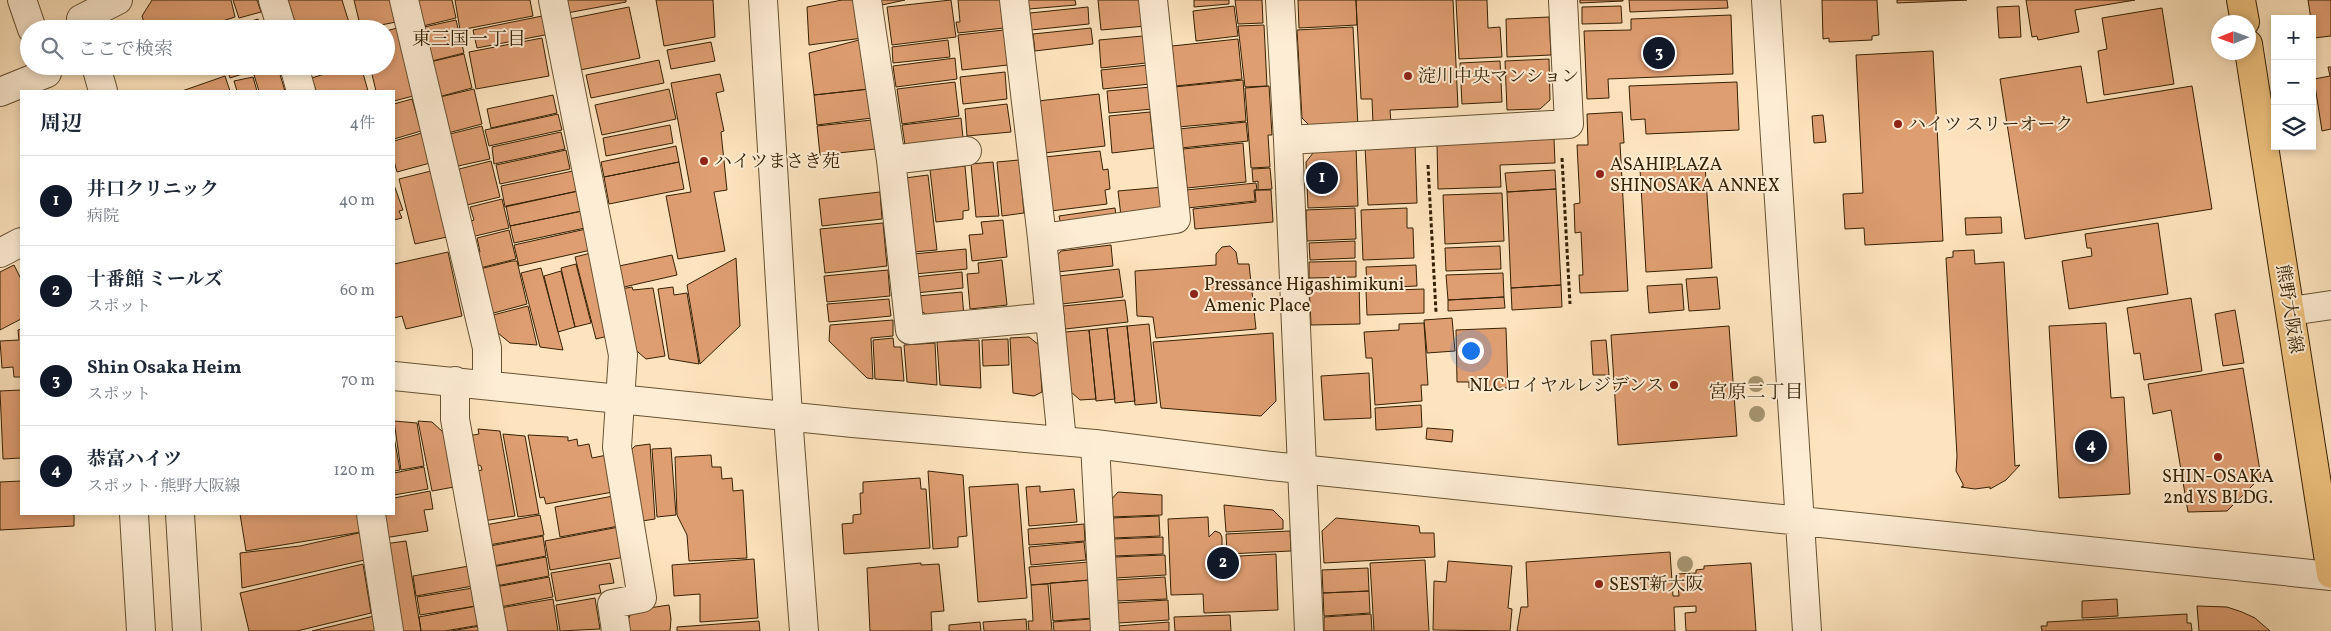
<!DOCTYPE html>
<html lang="ja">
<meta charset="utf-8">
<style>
:root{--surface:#fff;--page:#f2f2f3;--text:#1f2937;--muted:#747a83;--line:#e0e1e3;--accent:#111827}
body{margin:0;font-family:Vollkorn,"Noto Serif JP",serif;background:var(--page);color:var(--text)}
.controls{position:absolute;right:15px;top:15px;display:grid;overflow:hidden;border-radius:0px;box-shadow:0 2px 8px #0003}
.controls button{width:45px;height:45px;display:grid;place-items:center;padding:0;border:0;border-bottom:1px solid var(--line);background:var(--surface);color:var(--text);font:25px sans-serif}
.compass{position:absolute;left:2211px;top:15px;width:45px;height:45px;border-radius:50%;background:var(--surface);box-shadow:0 2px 8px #0003;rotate:269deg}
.you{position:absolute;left:1470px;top:350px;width:18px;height:18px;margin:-12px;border:4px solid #fff;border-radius:50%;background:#1a73e8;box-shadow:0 0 0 8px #1a73e833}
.badge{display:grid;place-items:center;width:32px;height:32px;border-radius:50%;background:var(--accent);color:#fff;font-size:16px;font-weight:700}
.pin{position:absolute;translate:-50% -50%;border:2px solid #fff;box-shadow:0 1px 5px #0006}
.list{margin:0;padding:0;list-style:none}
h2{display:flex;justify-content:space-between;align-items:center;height:65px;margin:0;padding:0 20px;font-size:21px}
h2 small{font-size:16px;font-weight:400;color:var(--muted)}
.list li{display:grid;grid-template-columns:32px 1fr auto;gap:15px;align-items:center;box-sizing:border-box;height:90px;padding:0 20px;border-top:1px solid var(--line)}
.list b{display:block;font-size:19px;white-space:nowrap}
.list p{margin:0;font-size:16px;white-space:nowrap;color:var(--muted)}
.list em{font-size:16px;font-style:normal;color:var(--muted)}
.icon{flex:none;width:28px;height:28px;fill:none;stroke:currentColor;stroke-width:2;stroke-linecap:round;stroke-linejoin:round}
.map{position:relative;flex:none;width:2331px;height:631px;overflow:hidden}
.search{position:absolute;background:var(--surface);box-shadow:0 2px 8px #0003;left:20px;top:20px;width:375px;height:55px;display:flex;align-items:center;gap:12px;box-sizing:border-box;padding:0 18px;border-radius:28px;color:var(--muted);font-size:19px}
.panel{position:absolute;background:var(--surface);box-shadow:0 2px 8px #0003;left:20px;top:90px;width:375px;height:425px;border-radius:0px}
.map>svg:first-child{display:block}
.building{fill:#df9e72;stroke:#352103}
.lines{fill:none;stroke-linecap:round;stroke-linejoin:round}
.minor-casing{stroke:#675232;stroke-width:30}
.major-casing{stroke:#352103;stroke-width:30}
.path{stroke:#352103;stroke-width:3;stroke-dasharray:4 2.5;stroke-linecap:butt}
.minor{stroke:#feedd5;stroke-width:28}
.major{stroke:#efc27f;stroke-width:28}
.tree{fill:#a5946f}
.poi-dot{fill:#8f2418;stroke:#feedd5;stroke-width:2}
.labels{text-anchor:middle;stroke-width:4;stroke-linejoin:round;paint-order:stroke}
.poi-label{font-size:18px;fill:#352103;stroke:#feedd5;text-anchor:start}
.street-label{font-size:18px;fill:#352103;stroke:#feedd5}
.neighbourhood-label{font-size:19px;fill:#352103;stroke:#feedd5}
</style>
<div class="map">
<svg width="2331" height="631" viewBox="0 0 2331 631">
<rect width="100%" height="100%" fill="#fee4be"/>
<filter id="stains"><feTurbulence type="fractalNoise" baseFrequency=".004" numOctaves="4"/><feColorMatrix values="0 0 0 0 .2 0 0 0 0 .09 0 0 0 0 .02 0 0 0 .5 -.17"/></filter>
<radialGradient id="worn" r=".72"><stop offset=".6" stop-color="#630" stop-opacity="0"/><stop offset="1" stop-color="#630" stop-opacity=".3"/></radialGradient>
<!-- building -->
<path class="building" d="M152,0H231L235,17L197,29H146L142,16Z
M233,0H257L261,12L239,18Z
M288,0H342L351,29H297Z
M354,0H391L396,22L361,29Z
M417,0H452L456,18L423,26Z
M455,0H530L533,16L460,30Z
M564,0H626V2L567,13Z
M656,0H713L715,37L664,46Z
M842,0H859L863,38L809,45L807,7Z
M881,0H905L882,5Z
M951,0L956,37L892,45L887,7Z
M958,0H1001L1004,28L958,33L956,22H960Z
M1028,0H1075L1076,5L1029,9Z
M1098,0H1143L1146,26L1101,30Z
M1194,0H1229V4L1194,7Z
M1235,0H1262L1263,23L1238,24Z
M1298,0H1356L1357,25L1299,28Z
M1356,0H1453L1458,107L1390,110L1391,123L1373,124L1372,99H1361Z
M1456,0H1487L1488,28L1500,27L1502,57L1459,59Z
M1580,0H1623V1L1580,3Z
M1629,0H1727L1728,8L1630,12Z
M1822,0H1877L1879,35L1872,36V40L1829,42V38L1823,39Z
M1897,0H1967L1897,3Z
M2026,0H2135L2075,10L2079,32L2038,40L2037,36L2032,37Z
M2308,0H2331V36L2314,38Z
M1234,6L1238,36L1196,41L1193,11Z
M1621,6L1622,23L1582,24V7Z
M2019,6L2021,37L1999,38L1997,7Z
M629,7L640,58L580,70L569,19Z
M1088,7L1089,24L1031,30L1030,13Z
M2162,8L2174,84L2104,95L2098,51L2107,49L2102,18Z
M547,15L550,34L477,48L473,30Z
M1731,15L1733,74L1608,79L1609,98L1587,99L1584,31L1631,30V19Z
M1549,17L1551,55L1507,57L1506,19Z
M258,19L261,29H225Z
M456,20L464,53L432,61L424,27Z
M1264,25L1267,86L1245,87L1238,26Z
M1353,27L1358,127L1313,129L1302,118L1297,30Z
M397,28L413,96L394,101V91H376L370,66H386V31Z
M1091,28L1093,44L1035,51L1033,34Z
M1004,30L1008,65L962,70L958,35Z
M1143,36L1146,63L1101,68L1099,40Z
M542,38L549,76L476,89L469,52Z
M863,39L869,89L814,95L809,53Z
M1238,39L1242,79L1176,86L1172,46Z
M948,40L950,57L893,63L892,47Z
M711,42L715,61L671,69L667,50Z
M1933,51L1943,241L1865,245L1864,228L1845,229L1843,194L1863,193L1856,55Z
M464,54L472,88L438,97L430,62Z
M955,58L957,79L896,87L893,66Z
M1549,59L1550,100L1540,109L1507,110L1505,61Z
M659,60L664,83L591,98L586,75Z
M1500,61L1502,102L1462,104L1460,63Z
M1148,65L1150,84L1103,89L1101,70Z
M206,66H267L230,78L227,68L209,74Z
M308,66H330L310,73Z
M349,66H361L368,91H316L312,78Z
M2081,66L2087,103L2192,86L2212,209L2025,239L2000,79Z
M2328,67H2331V129L2322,131L2314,79L2330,76Z
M278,68L285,91H259L254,75Z
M1005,72L1007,99L963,104L960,77Z
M720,74L724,91L716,93L724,131L721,132L727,190L714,192L725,251L678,259L666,196L691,192L671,83Z
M225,76L230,91H182Z
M253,77L257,91H237L234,81Z
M1243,80L1246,121L1178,127L1174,87Z
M955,82L959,116L902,124L897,89Z
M1737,82L1739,130L1646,134L1645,119L1631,120L1629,86Z
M1269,86L1272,135H1268L1270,167L1251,168L1245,88Z
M1151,87L1153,109L1109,113L1107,91Z
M474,89L482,124L448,133L440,97Z
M669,89L676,119L602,135L595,105Z
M869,89L872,118L817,125L814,95Z
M1099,94L1105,146L1044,153L1038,101Z
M553,95L557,113L491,128L487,109Z
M412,99L421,131L394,139V104Z
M1007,104L1011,132L967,136L965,109Z
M1150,112L1154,148L1112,153L1109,116Z
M1622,112L1624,143H1620L1628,291L1580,293L1579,275H1583L1581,232L1575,233L1574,204L1580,203L1577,145H1588L1587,114Z
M558,114L562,130L489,146L485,130Z
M1823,115L1826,142L1814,143L1812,116Z
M961,118L963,138L905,145L902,125Z
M872,120L875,149L820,155L817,126Z
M1246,122L1248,141L1181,148L1179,129Z
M670,125L673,143L606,156L603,138Z
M482,126L490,159L458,166L450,134Z
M561,132L565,149L494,164L492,147Z
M422,133L430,163L397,172L394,161V141Z
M1554,139L1555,163L1500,165L1501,187L1438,189L1437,144Z
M1243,143L1246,182L1187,188L1183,149Z
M1415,143L1417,203L1368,205L1365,146Z
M676,146L679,162L604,177L601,162Z
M1356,146L1358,206L1308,208L1306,162L1317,148Z
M566,150L570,169L500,184L496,165Z
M1100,151L1103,170L1108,169L1110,189L1105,190L1107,204L1051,211L1045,157Z
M1019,160L1024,213L1002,216L997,162Z
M491,161L500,197L467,205L459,169Z
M679,162L684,189L609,204L604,177Z
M993,162L999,216L976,217L971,164Z
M1705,165L1712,268L1646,272L1640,169Z
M965,166L969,210L963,211V219L936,222L930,170Z
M1270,168L1272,189L1258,190V181L1253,182L1252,169Z
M1555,170L1556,189L1507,192L1505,173Z
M431,171L447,237L415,244L399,179Z
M573,171L578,191L505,207L501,186Z
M928,175L937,250L913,252L905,178Z
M1256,183L1257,190H1254L1255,201L1187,208L1186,190Z
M394,185L403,210L399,211L402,218L394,220Z
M1164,187L1165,203L1155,213L1121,216L1118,191Z
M1556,189L1561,285L1511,288L1507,192Z
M1255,190H1271L1273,222L1195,229L1193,209L1256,202Z
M578,191L582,211L510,226L506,206Z
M880,192L882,219L822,226L819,199Z
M1502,193L1504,241L1445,244L1443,195Z
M502,199L509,228L471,237L467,222L474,220L470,207Z
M1115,208L1116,216L1061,225L1059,216Z
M1355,208L1356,239L1307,241L1306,210Z
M1407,208V228H1413L1414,258L1363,260L1361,210Z
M582,211L585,228L514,243L510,226Z
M2001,217L2002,233L1966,235L1965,218Z
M1003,220L1007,257L972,261L969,235L983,234L981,222Z
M883,223L887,266L825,273L820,229Z
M2158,223L2168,294L2069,309L2062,261L2092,256L2091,248H2087L2085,234Z
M586,229L591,250L519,266L514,245Z
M509,230L516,259L480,268L476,253L480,252L477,238Z
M1355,241V258L1310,260L1309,243Z
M1111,245L1113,266L1057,272L1056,257L1061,251Z
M1230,246L1236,252L1238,264H1249L1256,329L1156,338L1153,317L1137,316L1135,271L1216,265V254L1222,247Z
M1500,246L1501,269L1446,271L1445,248Z
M966,249L967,269L915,274L913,254Z
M1974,250L1975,264L2004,262L2015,466L2020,465L2006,480L1990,489V487L1975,489L1961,487H1963V484L1956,471L1957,456L1946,258L1953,257V251Z
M448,252L462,316L406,329L402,316L394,318V264Z
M591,253L608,336L596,339L575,257Z
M672,255L677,275L624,287L619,266Z
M736,258L740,326L700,364L687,285Z
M1002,260L1007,305L970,309L967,274L979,273L978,263Z
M512,261H517L527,304L490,314L480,269Z
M1356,261V277L1309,278V262Z
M576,264L591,323L575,327L561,268Z
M14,265L21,279V319L0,330V272Z
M1416,265L1417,286L1367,288L1366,267Z
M541,268L563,350L540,347L521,273Z
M1119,269L1123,297L1062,304L1059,276Z
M888,270L890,296L827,302L824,276Z
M561,271L575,327L558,332L544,276Z
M962,272L963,288L916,293L914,277Z
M1503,273L1504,297L1448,300L1446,275Z
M1717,277L1720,309L1689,311L1686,279Z
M1359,282L1360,324L1311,325L1309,283Z
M1682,284L1684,310L1649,313L1647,286Z
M1561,285L1562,307L1512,310L1511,288Z
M632,287L633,290L653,288L665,356L646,359L631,346L621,289Z
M673,287L674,295L687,293L699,364L669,359L658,289Z
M1424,289V313L1367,315L1366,291Z
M962,292L964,317L934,320L920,310L918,296Z
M1504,297L1505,308L1448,311V300Z
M2191,298L2202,371L2144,380L2140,353L2134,354L2127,308Z
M889,299L891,316L829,322L827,304Z
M1125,300L1128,322L1065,329L1063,306Z
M528,306L537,345L510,343L498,333L493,315Z
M2235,310L2244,363L2223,366L2215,314Z
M1452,318L1455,351L1427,353L1424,320Z
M893,320V336L871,338L873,379L867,378L829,341L830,325Z
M1424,323L1428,385H1421L1422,401L1375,405L1372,358H1366L1364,332L1399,330V324Z
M2106,323L2111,398L2124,397L2130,494L2059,498L2049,326Z
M1149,324L1157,403L1135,405L1127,326Z
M1127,326L1135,401L1115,403L1107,328Z
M1729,326L1737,436L1618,445L1611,335Z
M1107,328L1115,399L1096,401L1089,330Z
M1506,328L1508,388H1469V382H1457L1456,330Z
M21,329V377H14L13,367L2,368L0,341L19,340L18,330Z
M1089,330L1096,399L1080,400L1071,392L1065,332Z
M1273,333L1276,401L1261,416L1161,408L1153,342Z
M1029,337L1039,345L1042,392L1034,396L1013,393L1010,338Z
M893,338L894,347H901L904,381L875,379L873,340Z
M1008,339L1009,365L983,366L982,340Z
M979,340L981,388L940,385L937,342Z
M1606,340L1609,375H1593L1591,341Z
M935,343L937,385L907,382L904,345Z
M2243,368L2261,477L2227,511L2188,512L2171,410L2153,414L2148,384Z
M1369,373L1371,418L1324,420L1321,376Z
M21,390V458L3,459L0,391Z
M1421,405L1422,427L1376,430L1375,408Z
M394,421L417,423L424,466L401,470Z
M418,421L432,422L443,432L454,487L432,491Z
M1427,428L1453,430L1452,442L1426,439Z
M478,429L500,431L515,516L483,521L474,472L482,470L481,466L472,462L468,436L479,434Z
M503,434L525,436L539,514L518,517Z
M528,435L568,437V441L577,439L578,446L589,444L592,458L607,455L613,492L546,504L544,497L540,498Z
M394,437L400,470L394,471Z
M650,444L655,519L642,521L630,451L635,446Z
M671,448L676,515L657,517L652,449Z
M711,455L712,467H721L722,479L732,478L733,491L743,490L747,558L689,561L687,535L677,515L675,457Z
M424,467L428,489L394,495V473Z
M928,471L963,475L967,536L958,537V547L933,549Z
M920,478L921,489H926L930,548L844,554L842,524L853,523V515L861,514L860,493H863V482Z
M21,481V514H74V526L0,530V482Z
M1018,484L1027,598L978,602L969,487Z
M1040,486V492L1074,489L1077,522L1029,526L1026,487Z
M430,491L433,509L424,510L428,531L384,538L381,523L386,522L385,514H394V498Z
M1118,492L1162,495V515L1111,517L1110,501Z
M613,496L619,526L560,537L555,507Z
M1224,505L1273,510L1283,520V529L1226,532Z
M240,514H358L361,532L246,551Z
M540,515L544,535L489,545L485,525Z
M1159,516L1160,536L1113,538L1112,518Z
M1208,517L1209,537L1215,531L1220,533L1222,537V557L1276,554L1278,610L1204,613L1203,594L1171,595L1168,519Z
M1336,518L1419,526L1420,533H1434L1435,557L1324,563L1322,531Z
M1084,524L1085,541L1029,545L1028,529Z
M619,527L625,557L550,570L545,541Z
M1290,531L1291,551L1227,554L1226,534Z
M363,532L369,559L242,588L240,553L300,546Z
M543,536L546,556L493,566L490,546Z
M1163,537V554L1114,556L1113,539Z
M406,541L421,631H398L384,544Z
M1084,542L1086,560L1031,565L1029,547Z
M1670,552L1673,596H1679L1677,574L1696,573V570L1704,569V566L1751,563L1756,631H1686L1685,613L1696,612V606L1674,607L1675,631H1517L1521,607H1528L1526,562Z
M1165,555L1166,575L1116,578L1115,557Z
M546,557L549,576L496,586L492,567Z
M754,559L758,618L700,622V594L674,596L672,565Z
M1425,560L1429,631H1374L1370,563Z
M1448,561L1512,566L1508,608L1512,609L1510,631L1433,630L1434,581L1446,582Z
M1088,562L1089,580L1031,585L1029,567Z
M610,563L614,583L599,585L601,593L556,601L551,573Z
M921,563V565L939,564L944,611L931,612L932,631H870L867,568Z
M363,564L371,613L297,631H249L240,593Z
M469,566L473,586L416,596L413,576Z
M1368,568L1369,591L1323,593L1322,570Z
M549,577L553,597L500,607L496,587Z
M1165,577L1167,599L1117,601L1115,580Z
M1091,580L1094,618L1053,621L1050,583Z
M1048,584L1052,631H1029L1028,621H1033L1031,585Z
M473,588L476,606L420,615L417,597Z
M1369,591L1370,613L1324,616L1323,593Z
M595,598L600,629L560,631L556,605Z
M553,599L558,631H504L500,608Z
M2117,599L2118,616L2082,618V601Z
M1168,600L1169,620L1118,623L1116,603Z
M669,605L671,619L670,631H627V621L631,614L642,612V609Z
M476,606L480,625L445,631H421L419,617Z
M2197,606L2227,607L2242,612L2255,618L2270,631H2199Z
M1371,614L1372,631H1324V617Z
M2187,614V623H2191L2192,631H2042L2041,626H2047V622Z
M1230,615L1231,631H1175L1174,617Z
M374,616L376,631H312Z
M1026,619L1027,631H984L983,622Z
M1091,619L1092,631H1054L1053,622Z
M759,621L760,631H677V627Z
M980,622L981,631H949V625Z
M1169,622V631H1117V626Z
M480,626L481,631H451Z"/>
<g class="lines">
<defs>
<path id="minor" d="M22,0L32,29
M273,0L282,29
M404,0L487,348V385
M553,0L623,355L617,447L642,598L612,604L616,631
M763,0L788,416L804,631
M867,0L891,160L910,330L1050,317
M1014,0L1042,238L1062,441
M1280,0L1288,140L1309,631
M1766,0L1807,631
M81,19L118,0
M96,66L103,91
M294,66L301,91
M0,92L47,73
M1288,140L1569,124L1563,0
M891,160L967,151
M1042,238L1176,219L1153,0
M0,253L21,242
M2291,311L2331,305
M394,376L853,423L1095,444L1271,466L2331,576
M455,381V419L493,631
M1095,444L1105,631
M134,514L141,631
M180,514L187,631
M371,514L389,631"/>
<path id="major" d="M2241,0L2245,22
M2248,44L2331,574"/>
</defs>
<!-- minor casing -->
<use href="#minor" class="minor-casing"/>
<!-- major casing -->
<use href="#major" class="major-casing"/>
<!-- path -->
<path class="path" d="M1562,158L1570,304
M1428,165L1436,312"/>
<!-- minor -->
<use href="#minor" class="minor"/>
<!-- major -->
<use href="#major" class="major"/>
</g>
<!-- trees -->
<g class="tree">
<circle cx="1756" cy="384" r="8"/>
<circle cx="1757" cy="414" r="8"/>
<circle cx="1685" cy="564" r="8"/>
</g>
<!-- markers -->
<g class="poi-dot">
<circle cx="1408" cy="76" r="5"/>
<circle cx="1898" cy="124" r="5"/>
<circle cx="704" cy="161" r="5"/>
<circle cx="1600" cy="174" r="5"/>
<circle cx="1194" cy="294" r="5"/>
<circle cx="1674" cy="385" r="5"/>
<circle cx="2218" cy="457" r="5"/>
<circle cx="1599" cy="584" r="5"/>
</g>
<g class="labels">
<!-- poi labels -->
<g class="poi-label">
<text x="1418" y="82">淀川中央マンション</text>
<text x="1908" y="130">ハイツ スリーオーク</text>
<text x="714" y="167">ハイツまさき苑</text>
<text x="1610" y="170">ASAHIPLAZA<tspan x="1610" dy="21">SHINOSAKA ANNEX</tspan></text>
<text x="1204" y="290">Pressance Higashimikuni<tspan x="1204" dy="21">Amenic Place</tspan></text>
<text x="1664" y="391" text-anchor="end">NLCロイヤルレジデンス</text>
<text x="2218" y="482" text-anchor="middle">SHIN-OSAKA<tspan x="2218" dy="21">2nd YS BLDG.</tspan></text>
<text x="1609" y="590">SEST新大阪</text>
</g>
<!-- street labels -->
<g class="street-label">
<text transform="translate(2290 309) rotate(81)" y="6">熊野大阪線</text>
</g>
<!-- neighbourhood labels -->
<g class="neighbourhood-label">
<text x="469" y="45">東三国一丁目</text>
<text x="1756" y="398">宮原二丁目</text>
</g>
</g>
<rect width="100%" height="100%" filter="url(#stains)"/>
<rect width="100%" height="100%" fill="url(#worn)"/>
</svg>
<div class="controls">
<button>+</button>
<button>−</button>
<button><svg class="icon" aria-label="layers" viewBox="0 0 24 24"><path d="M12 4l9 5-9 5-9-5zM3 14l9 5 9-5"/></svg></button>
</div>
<svg class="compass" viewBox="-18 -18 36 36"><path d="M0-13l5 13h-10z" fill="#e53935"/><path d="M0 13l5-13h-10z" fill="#747a83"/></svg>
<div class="you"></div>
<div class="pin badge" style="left:1322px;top:178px">1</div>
<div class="pin badge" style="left:1223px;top:563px">2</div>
<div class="pin badge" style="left:1659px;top:53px">3</div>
<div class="pin badge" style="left:2091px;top:446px">4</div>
<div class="search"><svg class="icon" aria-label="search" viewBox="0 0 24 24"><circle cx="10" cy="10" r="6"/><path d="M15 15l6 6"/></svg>ここで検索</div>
<section class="panel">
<h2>周辺<small>4件</small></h2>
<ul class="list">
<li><span class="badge">1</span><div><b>井口クリニック</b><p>病院</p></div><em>40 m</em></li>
<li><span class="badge">2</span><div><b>十番館 ミールズ</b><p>スポット</p></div><em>60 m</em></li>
<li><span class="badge">3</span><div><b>Shin Osaka Heim</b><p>スポット</p></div><em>70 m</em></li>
<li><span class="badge">4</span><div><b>恭富ハイツ</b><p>スポット · 熊野大阪線</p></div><em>120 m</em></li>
</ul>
</section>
</div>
